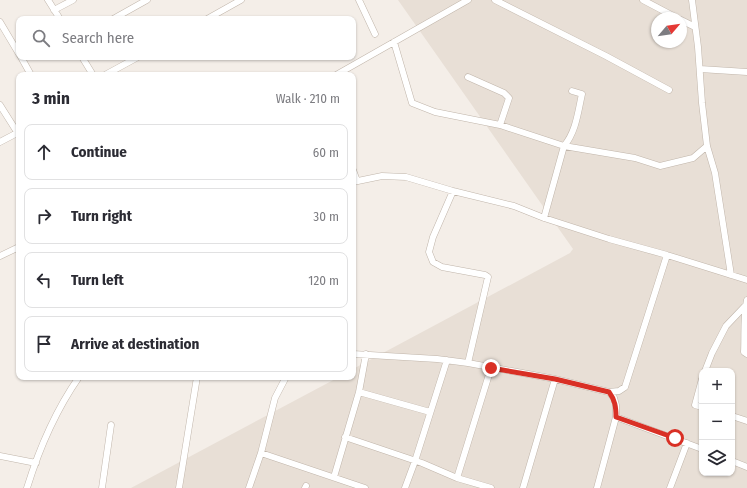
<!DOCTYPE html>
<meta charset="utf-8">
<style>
:root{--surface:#fff;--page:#f7f7f7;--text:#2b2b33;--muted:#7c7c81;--line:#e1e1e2}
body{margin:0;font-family:"Fira Sans Condensed",sans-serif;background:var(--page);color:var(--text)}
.controls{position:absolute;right:12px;bottom:12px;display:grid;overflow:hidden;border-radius:8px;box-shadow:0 1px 3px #0004}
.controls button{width:36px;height:36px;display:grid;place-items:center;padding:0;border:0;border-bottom:1px solid var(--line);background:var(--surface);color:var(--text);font:20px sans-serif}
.compass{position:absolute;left:651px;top:12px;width:36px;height:36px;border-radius:50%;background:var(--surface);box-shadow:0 1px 3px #0004;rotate:61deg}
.stop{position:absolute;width:12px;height:12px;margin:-9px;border:3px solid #d93025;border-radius:50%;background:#fff}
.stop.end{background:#d93025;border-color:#fff;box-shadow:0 1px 4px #0008}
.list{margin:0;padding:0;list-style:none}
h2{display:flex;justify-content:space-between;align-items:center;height:52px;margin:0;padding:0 16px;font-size:17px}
h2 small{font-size:13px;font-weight:400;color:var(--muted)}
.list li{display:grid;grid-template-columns:26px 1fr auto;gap:12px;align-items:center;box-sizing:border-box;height:56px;margin:0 8px 8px;padding:0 8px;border:1px solid var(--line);border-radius:8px}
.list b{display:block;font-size:15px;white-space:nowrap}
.list em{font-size:13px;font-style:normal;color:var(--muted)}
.icon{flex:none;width:22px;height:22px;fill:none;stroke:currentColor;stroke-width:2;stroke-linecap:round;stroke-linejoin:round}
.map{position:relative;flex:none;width:747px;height:488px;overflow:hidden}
.search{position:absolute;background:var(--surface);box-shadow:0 1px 3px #0004;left:16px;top:16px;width:340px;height:44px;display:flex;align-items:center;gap:10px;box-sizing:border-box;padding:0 14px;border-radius:8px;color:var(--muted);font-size:15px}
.panel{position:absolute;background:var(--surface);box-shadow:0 1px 3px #0004;left:16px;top:72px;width:340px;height:308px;border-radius:8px}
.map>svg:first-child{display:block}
.residential{fill:#e8dfd6;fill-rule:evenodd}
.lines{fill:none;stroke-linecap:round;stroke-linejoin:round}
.street-casing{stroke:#c0b5aa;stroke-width:7}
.street{stroke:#fff;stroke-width:6}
.route{stroke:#d93025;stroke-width:5}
</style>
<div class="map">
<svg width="747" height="488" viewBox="0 0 747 488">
<rect width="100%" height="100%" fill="#f4eee8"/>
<!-- residential -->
<path class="residential" d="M398,0H747V488H131L339,377H353V369L570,253L573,249ZM657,18H681V42H657ZM702,371H732V473H702Z"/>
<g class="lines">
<defs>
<path id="street" d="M48,0L60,19
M359,0L375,34
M495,0L606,56L669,90
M643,0L677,18
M692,0L698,47L702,103L707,146L715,173L731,275
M54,10L73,0
M113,19L147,0
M207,19L241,0
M681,20L695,27
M0,22L19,54
M394,42L412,103L435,112L500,125L564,146L635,158L660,166L693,158L707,146
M21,57L31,75
M82,57L93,75
M700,69L747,72
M105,75L138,57
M336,75L468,0
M468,77L504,93L509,98L500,125
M0,105L17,132
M0,142L19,132
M353,170L357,181
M353,182L382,176L406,177L453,191L514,206L544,218L609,239L667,255L747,280
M453,191L433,237L429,252L433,262L442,267L485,275L488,277L468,363L555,379L523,488
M544,218L564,146C576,132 578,112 582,94L572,91
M0,256L19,247
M747,300C743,318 745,335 744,352L747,354
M353,354L437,359L468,363
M705,371L712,353L726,326L746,305
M555,379L609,392L614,398L616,405V417L597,488
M702,379L695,405L702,407
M359,392L430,412
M609,392L619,391L625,387L667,255
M732,416L747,421
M616,417L702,449
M345,437L422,463L457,478L491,488
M261,453L365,488
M0,456L36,463
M732,461L747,467
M334,477L359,392L366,354
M457,478L491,368
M27,488C39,449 56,410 79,377
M102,488L111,425
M179,488L197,377
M249,488L261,453L275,398L286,377
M305,488L306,486
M405,488L415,461L447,360
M670,488L687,443"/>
</defs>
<!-- street casing -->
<use href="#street" class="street-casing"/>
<!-- street -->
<use href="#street" class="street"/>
</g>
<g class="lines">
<!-- route -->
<path class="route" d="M491,368L555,379L609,392C615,400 616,407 616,417L675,438"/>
</g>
</svg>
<div class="controls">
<button>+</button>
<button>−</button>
<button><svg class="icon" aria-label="layers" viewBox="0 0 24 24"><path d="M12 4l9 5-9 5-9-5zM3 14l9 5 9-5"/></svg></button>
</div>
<svg class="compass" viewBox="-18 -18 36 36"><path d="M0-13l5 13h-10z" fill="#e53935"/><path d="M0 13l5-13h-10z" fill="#7c7c81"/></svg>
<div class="stop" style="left:675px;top:438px"></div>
<div class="stop end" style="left:491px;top:368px"></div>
<div class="search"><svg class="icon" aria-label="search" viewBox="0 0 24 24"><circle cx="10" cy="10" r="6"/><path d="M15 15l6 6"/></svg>Search here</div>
<section class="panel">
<h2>3 min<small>Walk · 210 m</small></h2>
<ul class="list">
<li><svg class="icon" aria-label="ahead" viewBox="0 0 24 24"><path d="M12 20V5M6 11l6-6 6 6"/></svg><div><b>Continue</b></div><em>60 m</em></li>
<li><svg class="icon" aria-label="right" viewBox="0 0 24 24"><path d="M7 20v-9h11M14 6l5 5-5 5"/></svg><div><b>Turn right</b></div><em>30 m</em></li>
<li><svg class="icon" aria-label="left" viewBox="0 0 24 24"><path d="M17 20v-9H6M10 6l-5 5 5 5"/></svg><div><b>Turn left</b></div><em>120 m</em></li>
<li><svg class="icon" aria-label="arrive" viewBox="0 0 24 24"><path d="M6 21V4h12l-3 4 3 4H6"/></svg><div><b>Arrive at destination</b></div></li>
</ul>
</section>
</div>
